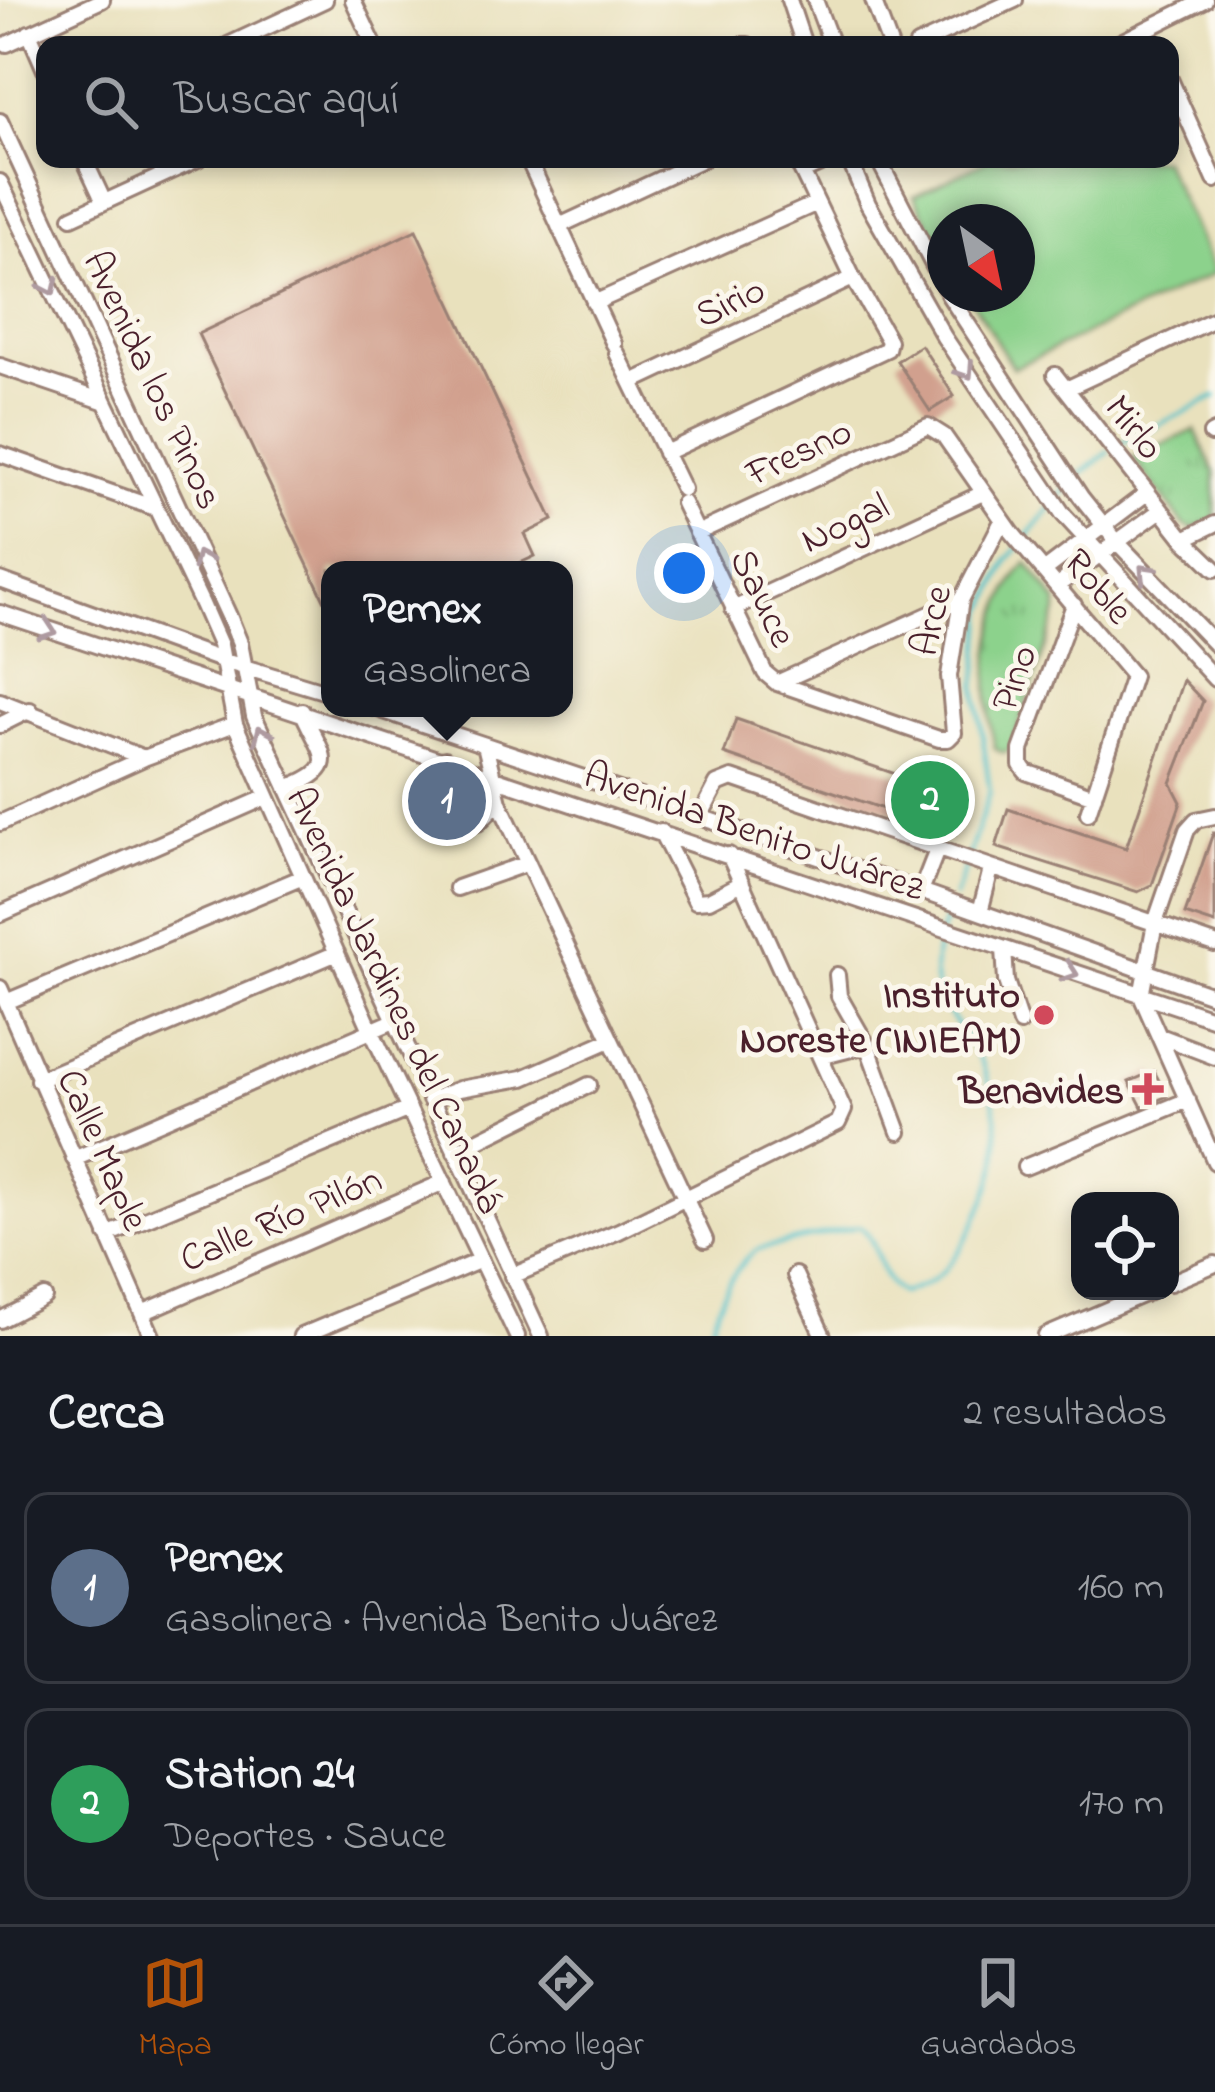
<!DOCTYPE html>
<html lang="es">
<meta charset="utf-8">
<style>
:root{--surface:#171b24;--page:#20242c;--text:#f1f3f6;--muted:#9ea1a6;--line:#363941;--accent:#b45309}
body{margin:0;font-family:"Indie Flower",sans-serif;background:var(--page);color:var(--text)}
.controls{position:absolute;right:36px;bottom:36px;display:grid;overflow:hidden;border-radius:24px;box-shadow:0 6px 18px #0003}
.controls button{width:108px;height:108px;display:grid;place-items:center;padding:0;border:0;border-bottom:3px solid var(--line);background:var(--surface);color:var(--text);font:60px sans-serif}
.compass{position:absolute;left:927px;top:204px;width:108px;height:108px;border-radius:50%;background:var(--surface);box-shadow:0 6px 18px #0003;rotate:147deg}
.you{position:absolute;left:684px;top:573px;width:42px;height:42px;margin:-30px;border:9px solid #fff;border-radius:50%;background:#1a73e8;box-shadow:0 0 0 18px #1a73e833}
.badge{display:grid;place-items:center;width:78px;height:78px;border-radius:50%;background:var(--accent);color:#fff;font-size:39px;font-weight:700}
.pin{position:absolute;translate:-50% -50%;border:6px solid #fff;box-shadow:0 3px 12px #0006}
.popup{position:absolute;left:321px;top:561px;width:252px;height:156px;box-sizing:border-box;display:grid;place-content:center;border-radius:24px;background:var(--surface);filter:drop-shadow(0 3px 9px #0005);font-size:39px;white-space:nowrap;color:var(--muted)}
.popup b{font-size:45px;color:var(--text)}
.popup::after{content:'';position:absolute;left:50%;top:100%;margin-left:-24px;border:24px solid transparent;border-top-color:var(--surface)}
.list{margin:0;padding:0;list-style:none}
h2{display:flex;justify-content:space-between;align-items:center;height:156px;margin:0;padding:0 48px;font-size:51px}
h2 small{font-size:39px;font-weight:400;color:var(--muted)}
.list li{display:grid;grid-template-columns:78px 1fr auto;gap:36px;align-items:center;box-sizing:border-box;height:192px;margin:0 24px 24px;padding:0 24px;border:3px solid var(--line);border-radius:24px}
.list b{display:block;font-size:45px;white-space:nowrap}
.list p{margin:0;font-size:39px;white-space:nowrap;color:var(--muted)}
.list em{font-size:39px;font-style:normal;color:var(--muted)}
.icon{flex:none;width:66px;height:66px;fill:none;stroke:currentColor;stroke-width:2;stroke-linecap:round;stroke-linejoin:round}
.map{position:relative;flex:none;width:1215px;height:1336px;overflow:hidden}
.search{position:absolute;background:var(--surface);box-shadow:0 6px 18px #0003;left:36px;right:36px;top:36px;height:132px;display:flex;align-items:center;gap:30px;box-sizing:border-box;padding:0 42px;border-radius:24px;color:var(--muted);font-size:45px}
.sheet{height:588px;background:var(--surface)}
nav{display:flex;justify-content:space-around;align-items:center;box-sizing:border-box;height:168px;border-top:3px solid var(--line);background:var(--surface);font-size:33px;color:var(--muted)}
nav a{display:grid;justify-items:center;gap:6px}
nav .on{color:var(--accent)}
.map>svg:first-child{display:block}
.grass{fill:#8cd28c;stroke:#6b785c;stroke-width:3}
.park{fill:url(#park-tufts);stroke:#6b785c;stroke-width:3}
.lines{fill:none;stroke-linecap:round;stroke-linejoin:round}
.stream{stroke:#54c2ca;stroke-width:4.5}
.building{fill:#d1a08e}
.minor-casing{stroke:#9a8074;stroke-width:20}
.minor{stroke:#fff;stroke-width:14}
.oneway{stroke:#ae9aa0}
.poi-dot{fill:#d1495b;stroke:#fbf7ec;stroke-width:4.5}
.labels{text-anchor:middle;stroke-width:10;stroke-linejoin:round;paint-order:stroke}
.street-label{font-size:39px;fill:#4a1f2b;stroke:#fbf7ec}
.poi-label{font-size:39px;font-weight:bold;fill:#4a1f2b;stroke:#fbf7ec;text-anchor:end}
</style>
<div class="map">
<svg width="1215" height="1336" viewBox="0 0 1215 1336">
<defs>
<pattern id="park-tufts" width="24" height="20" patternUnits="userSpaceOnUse" patternTransform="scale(3)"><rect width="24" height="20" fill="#8cd28c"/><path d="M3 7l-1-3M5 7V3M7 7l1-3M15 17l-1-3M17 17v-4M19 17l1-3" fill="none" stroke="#7ab479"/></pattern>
</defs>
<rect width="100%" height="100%" fill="#fbf7ec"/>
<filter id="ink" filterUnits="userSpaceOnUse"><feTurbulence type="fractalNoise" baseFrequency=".00833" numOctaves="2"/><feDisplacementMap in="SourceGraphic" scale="24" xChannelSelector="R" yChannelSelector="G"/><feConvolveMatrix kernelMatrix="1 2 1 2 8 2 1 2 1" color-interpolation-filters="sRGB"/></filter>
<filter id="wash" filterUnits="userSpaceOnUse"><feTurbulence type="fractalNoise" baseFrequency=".004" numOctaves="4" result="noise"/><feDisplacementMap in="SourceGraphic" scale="48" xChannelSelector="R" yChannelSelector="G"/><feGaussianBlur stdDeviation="2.7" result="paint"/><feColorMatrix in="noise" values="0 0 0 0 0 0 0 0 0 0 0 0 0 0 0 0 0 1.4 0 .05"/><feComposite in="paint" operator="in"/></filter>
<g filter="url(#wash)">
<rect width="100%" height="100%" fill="#e9e1bd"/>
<!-- grass -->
<path class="grass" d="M990,159H1162L1215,273L1013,368L968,294H1017V222H945V253L914,196Z"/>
<!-- park -->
<path class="park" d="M1195,430L1215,473V519L1193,529L1184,525L1133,458Z
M1027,562L1057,602V613L1011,749L1004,753L995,749C982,688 985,612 1027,562Z"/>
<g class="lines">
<!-- stream -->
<path class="stream" d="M1118,445L1215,397
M1076,478L1109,452
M955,897L990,792L976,686L985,611L1008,560L1068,487
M709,1336C717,1304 731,1268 758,1249L860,1226C881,1243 877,1281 901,1293C913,1290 925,1286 935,1278C964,1256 997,1185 998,1148C999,1122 992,1090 983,1067C971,1035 939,1013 935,978C932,952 941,931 950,907"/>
</g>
<g id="blocks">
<!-- building -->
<path class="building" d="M416,230L553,520L525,534L535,556L505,570H330V612L198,334Z
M921,345L954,396L930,411L897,361Z
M1183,680L1203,701L1171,783L1181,802L1152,885L1138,892L996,847L1008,809L1126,848Z
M736,719L968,799L956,834L724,754Z
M1213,833H1215V924L1185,914Z
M1154,1071L1167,1096L1142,1107L1129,1082Z"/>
</g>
</g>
<g filter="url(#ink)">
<use href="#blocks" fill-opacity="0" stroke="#9a8074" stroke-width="3"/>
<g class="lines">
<defs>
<path id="minor" d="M353,0L374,45
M789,0L804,45
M815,0L832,45
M873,0L890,45
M29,33L45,70
M7,44L102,0
M228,45L325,0
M741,45H748
M917,45L1015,0
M1115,45L1205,0
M1170,79L1215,180
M0,121L229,616L240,643L254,716L541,1336
M84,159L104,202
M528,159L614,344
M849,159L868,204L944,337L1063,514L1215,679
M878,159L945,288
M802,172L831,159
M0,182L202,604L220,645L235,724L371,1030L517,1336
M72,217L198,159
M559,226L703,159
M948,294L1081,497L1117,542L1215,644
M594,303L817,203
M617,353L683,489
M0,366L103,401
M1055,375L1184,539L1215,569
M632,382L853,278
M1066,389L1215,319
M1211,434L1215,432
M665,453L887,349L889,341L853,278L796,159
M0,454L155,508
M683,503L765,673L777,683L939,739H948L954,733L949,676L961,600L1002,521
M697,533L928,426L944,436L1012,533L1133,676L1088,813
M1184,539L1215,524
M1045,570L1147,493
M0,580L224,661L330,693
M1058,585L1161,510
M1074,605L1021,750V765L1026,772L1094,796
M733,609L983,493
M0,613L1215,1019
M777,683L961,600
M0,701L144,758
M375,708L932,895L1215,996
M0,725L30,710
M485,745L499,802L705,1240
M445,759V793
M287,788C343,766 322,757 302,711
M446,809L449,818L478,823L499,802
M1215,816L1196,820L1187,830L1155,923L1141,996L1215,1162
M700,817L717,784L732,778L1215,944
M0,823L144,758L235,724
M661,832L696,901L709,900L742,883
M457,888L528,863
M921,891L937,850
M980,912L991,869
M0,914L267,797
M1004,949L1006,981L1020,1023
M0,988L152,1336
M6,1002L303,877
M1160,1036L1215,1057
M867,1045L899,1132
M820,1057L867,1045L839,996L837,975
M38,1080L337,953
M430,1100L459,1089L523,1078L610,1040
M455,1152L589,1085
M74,1159L394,1021
M1025,1167L1188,1100
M107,1235L409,1109
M795,1275L823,1336
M512,1276L619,1231L838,1123L844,1110L729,855
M1170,1283L1215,1264
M142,1313L444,1182
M0,1320L44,1297
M301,1336L481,1260
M1046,1336L1151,1291"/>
</defs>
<!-- minor casing -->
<use href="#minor" class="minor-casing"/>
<!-- minor -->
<use href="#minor" class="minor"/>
</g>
<!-- one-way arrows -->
<defs><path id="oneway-chevron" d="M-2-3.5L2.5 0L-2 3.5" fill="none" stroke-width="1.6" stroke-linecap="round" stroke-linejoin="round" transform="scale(3)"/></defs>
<g class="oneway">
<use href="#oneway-chevron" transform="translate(50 287) rotate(65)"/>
<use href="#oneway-chevron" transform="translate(966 371) rotate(57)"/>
<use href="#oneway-chevron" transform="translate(201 559) rotate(-115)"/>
<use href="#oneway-chevron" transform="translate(1146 572) rotate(-134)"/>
<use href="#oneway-chevron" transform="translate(48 630) rotate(19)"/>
<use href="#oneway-chevron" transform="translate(262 734) rotate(-114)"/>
<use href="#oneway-chevron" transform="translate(1070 972) rotate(19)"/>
</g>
</g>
<!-- markers -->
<g class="poi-dot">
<circle cx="1044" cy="1015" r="12"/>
<path d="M1142 1071h12v12h12v12h-12v12h-12v-12h-12v-12h12z"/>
</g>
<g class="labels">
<!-- street labels -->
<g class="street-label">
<text transform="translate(729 300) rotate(-25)" y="14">Sirio</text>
<text transform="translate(155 379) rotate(65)" y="14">Avenida los Pinos</text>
<text transform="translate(1136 426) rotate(52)" y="14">Mirlo</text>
<text transform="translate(798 450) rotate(-25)" y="14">Fresno</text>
<text transform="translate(844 521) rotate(-25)" y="14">Nogal</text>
<text transform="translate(1100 585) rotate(50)" y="14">Roble</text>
<text transform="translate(765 597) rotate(64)" y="14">Sauce</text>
<text transform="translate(929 620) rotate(-77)" y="14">Arce</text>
<text transform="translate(1012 677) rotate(-70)" y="14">Pino</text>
<text transform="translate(755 829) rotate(19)" y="14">Avenida Benito Juárez</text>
<text transform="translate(397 999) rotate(65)" y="14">Avenida Jardines del Canadá</text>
<text transform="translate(105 1149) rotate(66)" y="14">Calle Maple</text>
<text transform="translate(280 1217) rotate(-23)" y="14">Calle Río Pilón</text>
</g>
<!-- poi labels -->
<g class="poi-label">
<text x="1020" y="1007">Instituto<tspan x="1020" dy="45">Noreste (INIEAM)</tspan></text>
<text x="1124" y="1103">Benavides</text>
</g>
</g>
</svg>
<div class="controls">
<button><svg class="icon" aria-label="locate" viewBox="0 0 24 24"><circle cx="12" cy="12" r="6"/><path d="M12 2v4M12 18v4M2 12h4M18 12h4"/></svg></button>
</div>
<svg class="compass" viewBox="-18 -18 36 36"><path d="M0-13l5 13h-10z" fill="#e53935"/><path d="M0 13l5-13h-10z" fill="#9ea1a6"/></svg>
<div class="you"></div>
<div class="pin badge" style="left:447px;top:801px;background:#5c6f8a">1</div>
<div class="popup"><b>Pemex</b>Gasolinera</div>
<div class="pin badge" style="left:930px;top:800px;background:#2e9e5b">2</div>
<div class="search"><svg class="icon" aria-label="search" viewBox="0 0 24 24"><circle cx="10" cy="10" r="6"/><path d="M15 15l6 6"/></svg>Buscar aquí</div>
</div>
<section class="sheet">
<h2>Cerca<small>2 resultados</small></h2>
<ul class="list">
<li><span class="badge" style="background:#5c6f8a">1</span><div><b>Pemex</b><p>Gasolinera · Avenida Benito Juárez</p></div><em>160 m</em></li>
<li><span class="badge" style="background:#2e9e5b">2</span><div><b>Station 24</b><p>Deportes · Sauce</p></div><em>170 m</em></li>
</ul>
</section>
<nav>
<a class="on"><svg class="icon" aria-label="map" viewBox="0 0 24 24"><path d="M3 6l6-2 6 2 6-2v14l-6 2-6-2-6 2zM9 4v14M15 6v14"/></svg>Mapa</a>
<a><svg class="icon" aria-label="directions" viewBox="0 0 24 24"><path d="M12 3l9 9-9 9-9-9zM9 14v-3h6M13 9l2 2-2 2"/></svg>Cómo llegar</a>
<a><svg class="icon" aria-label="saved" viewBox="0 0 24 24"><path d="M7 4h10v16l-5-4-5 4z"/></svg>Guardados</a>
</nav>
